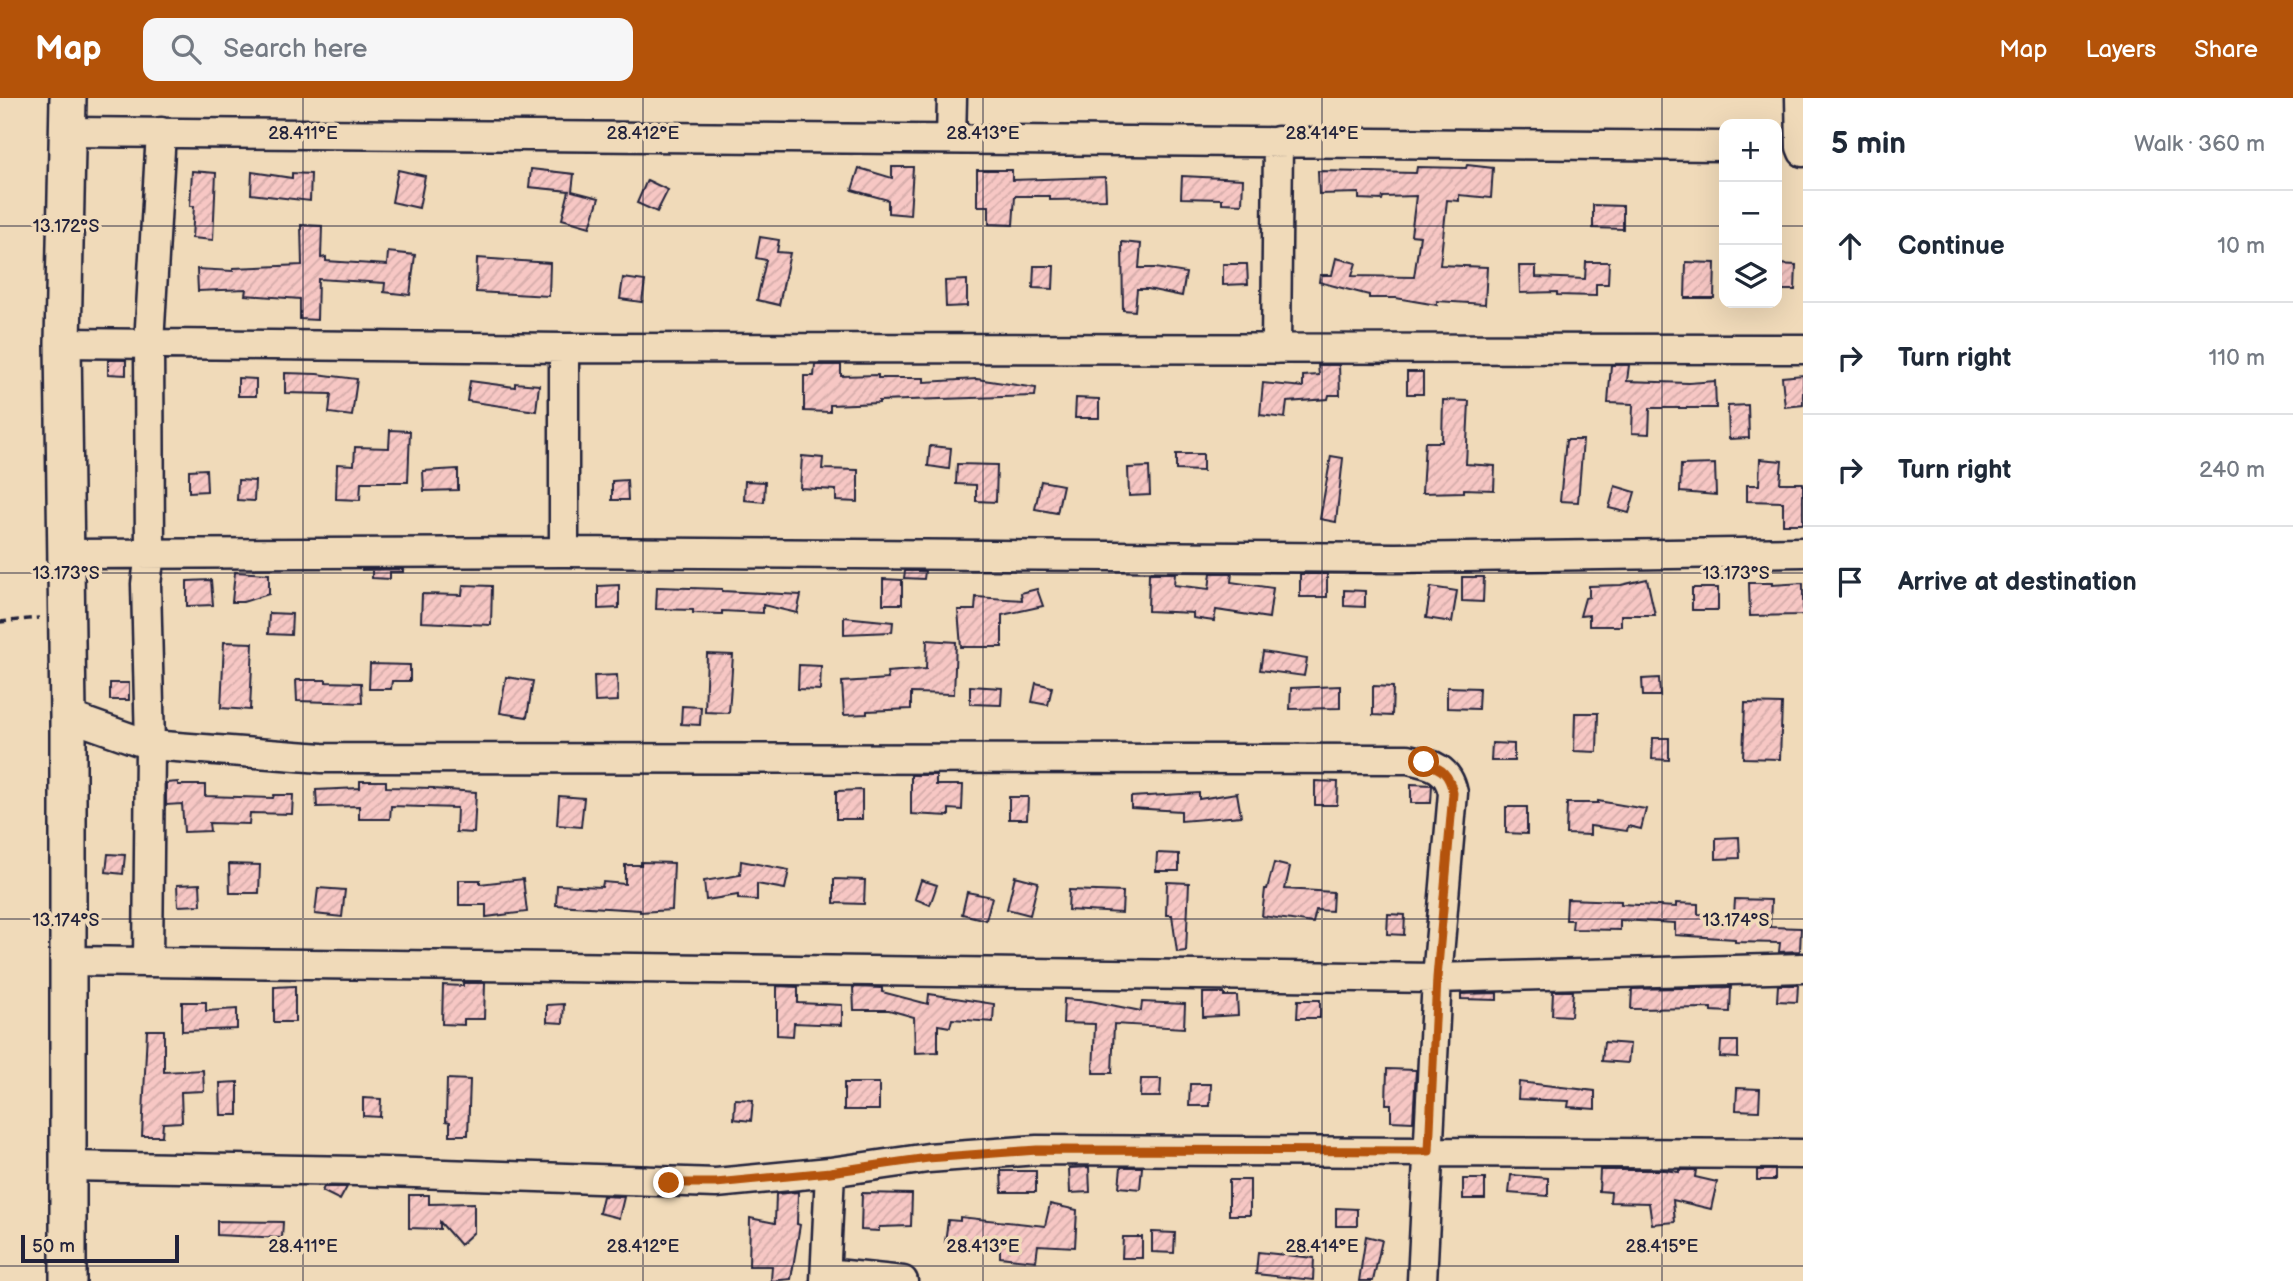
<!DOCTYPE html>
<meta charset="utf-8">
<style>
:root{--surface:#fff;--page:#f6f6f7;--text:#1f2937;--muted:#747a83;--line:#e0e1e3;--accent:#b45309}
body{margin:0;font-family:"Balsamiq Sans",sans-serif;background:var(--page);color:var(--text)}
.controls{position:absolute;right:21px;top:21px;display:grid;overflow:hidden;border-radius:14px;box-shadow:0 7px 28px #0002}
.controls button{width:63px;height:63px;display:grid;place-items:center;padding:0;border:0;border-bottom:2px solid var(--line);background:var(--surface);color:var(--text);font:35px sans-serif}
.scale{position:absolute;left:21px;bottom:18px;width:158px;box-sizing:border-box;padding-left:7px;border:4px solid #22223b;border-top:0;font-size:19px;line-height:24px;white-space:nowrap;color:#22223b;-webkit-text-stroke:5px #f0dab9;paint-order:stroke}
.stop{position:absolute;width:21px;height:21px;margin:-16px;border:5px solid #b45309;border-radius:50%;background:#fff}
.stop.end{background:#b45309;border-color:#fff;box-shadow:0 2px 7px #0008}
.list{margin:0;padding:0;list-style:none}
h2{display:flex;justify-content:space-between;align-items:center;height:91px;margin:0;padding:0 28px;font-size:30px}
h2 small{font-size:23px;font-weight:400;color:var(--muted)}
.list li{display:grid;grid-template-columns:46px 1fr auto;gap:21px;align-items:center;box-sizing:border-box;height:112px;padding:0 28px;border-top:2px solid var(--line)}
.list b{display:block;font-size:26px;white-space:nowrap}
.list em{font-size:23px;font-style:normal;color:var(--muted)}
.icon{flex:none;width:38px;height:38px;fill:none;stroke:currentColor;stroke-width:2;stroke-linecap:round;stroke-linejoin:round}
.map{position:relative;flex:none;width:1803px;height:1183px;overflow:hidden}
header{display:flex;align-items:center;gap:42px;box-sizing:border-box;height:98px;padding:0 35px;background:var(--accent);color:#fff}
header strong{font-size:33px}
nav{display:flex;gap:38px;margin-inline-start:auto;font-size:24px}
.search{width:490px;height:63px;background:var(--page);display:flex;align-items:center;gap:18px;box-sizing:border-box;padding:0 24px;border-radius:14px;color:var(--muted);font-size:26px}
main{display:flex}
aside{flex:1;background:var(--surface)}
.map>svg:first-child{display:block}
.building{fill:url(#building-hatch);stroke:#22223b;stroke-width:2}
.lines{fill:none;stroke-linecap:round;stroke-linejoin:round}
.minor-casing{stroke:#22223b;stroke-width:33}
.major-casing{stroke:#22223b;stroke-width:40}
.path{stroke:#22223b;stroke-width:3.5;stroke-dasharray:7 5;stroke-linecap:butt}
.minor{stroke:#f0dab9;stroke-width:28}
.major{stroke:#f0dab9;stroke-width:35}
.route{stroke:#b45309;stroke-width:9}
.ticks{fill:none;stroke:#22223b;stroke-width:2;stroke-opacity:0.45}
.ticks-label{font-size:18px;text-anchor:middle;fill:#22223b;stroke:#f0dab9;stroke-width:7;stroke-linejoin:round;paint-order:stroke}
</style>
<header>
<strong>Map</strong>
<div class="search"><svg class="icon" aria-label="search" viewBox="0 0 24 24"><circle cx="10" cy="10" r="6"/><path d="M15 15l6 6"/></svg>Search here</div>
<nav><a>Map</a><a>Layers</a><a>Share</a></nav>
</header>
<main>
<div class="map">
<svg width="1803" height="1183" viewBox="0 0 1803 1183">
<defs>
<pattern id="building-hatch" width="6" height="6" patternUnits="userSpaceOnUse" patternTransform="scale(1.75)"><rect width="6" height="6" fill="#f7c7c4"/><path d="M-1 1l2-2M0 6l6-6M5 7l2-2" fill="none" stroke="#d3aba9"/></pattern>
</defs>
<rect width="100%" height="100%" fill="#f0dab9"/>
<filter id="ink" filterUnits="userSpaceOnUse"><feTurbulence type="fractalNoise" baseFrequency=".0143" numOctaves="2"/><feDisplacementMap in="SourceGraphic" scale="14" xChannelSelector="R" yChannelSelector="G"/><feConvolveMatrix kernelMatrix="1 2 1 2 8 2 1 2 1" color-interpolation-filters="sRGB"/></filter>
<g filter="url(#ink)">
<!-- building -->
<path class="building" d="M1467,67L1493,70L1491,100L1459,97V103L1447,102L1440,167L1487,169L1485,206L1437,203V207L1396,200H1369V197L1319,184L1320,177H1332L1336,160L1356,165L1352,178L1414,179L1420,138L1411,137L1416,98L1383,99L1382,102L1359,101V95L1319,96L1318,73L1416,75L1417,69L1466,70Z
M892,69H913L910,117L888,115V102L852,92L859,70L892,80Z
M531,71L574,76L572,93L599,100L590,129L562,121L569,93L529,89Z
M398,72L425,78L419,110L392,104Z
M977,72H1012V82L1105,79L1106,101L1050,102V98H1015L1013,127L989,126V108H977Z
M192,73L216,75L213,142L192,140L194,108H190Z
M252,74L292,80V75L311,76L310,103L251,96Z
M1182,78L1243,81L1242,106L1222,105V101L1181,100Z
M647,82L668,92L657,114L637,105Z
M1593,107L1623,108V131L1593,130Z
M301,127L322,128L321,160L326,159V163L387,167L388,154L415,157L410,197L384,194L385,185L318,181L317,222L300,221V201L245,197L246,191L198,193L197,171L233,173V170L302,167Z
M760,139L779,142L777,154L790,155L779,207L757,202L766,162L756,160Z
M1122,144L1141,146L1139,170H1155L1186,175L1182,198L1148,191H1137L1135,213L1123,212Z
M477,160L550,165L549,198L476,194Z
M1586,164H1609L1608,186H1596V198L1557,197V194L1520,195L1519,168H1536V179L1585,181Z
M1686,164L1715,165L1714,200H1685Z
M1223,166H1247L1248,186L1223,187Z
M1777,166L1796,167L1795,192H1777Z
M1034,168H1054L1053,191L1033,190Z
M623,180L645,183L642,204L620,201Z
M967,182V208L946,209L945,183Z
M108,262H126V277L108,276Z
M815,267H841V278L878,277V280H924V284L977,281L1036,290L1035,298L879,303V305L830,307V314L804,313V278H814Z
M1318,267H1339L1340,297H1329L1328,301L1287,304L1285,320L1260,317L1263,285L1303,289V278L1319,277Z
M1611,267H1629L1627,283L1689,285L1715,283L1716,310H1650L1649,336L1632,335L1633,306L1608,305Z
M1407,274H1423V296H1407Z
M285,275L317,276L357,281L352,318L329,315L331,296L285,295Z
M1803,277V307L1785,309L1782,279Z
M238,280L256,281V298H238Z
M470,283L515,289V285L539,287L536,313L467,303Z
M1076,300L1099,301V320H1075Z
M1443,302L1469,303L1466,366L1495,368L1494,392L1464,391V394L1422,395L1425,344H1442Z
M1748,307L1749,340L1729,341L1728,308Z
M390,332L410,333L408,384H361L360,402L336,401L337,366L354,367L355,349L389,350Z
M1566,342H1583L1578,404L1560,403Z
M930,348L951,350L949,371L928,368Z
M1176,356H1203V373L1176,372Z
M802,358L823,360L822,371L858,372V404L836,403V392L800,390Z
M1331,358L1343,360L1336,424L1320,421Z
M1760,361L1782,363L1780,385H1803V426H1783V404L1747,403V387H1759Z
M957,366L997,367L996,404L976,403V387L956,386Z
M1715,366L1716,397L1680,394L1681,367Z
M1149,369L1150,397L1129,398L1128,370Z
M206,371L207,393L189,394V372Z
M458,371V392L424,393L423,373Z
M238,382L255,383L254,403L237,402Z
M627,382L628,402H612V383Z
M745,383L765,384L764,404L744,402Z
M1041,383L1063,387L1057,415L1035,411Z
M1615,388L1635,394L1629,415L1609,410Z
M403,471V474H390V481L372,480V472H361Z
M905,473H925L924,481L904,480Z
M235,474L269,476V496L243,504H232Z
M1149,475H1175L1174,487L1209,491L1211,475H1232L1231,484L1273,490L1269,520L1216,512L1214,523L1193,520V515L1148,513Z
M1300,476H1327V499H1300Z
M1462,479H1484L1483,504L1462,503Z
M883,481L902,482V506H883Z
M1647,481L1655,517H1621V528H1589V517L1580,518L1585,500L1589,499V488L1621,487Z
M211,482L213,507L187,508V483Z
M1749,485H1772V487L1803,485V517L1750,518Z
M463,487L492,488L491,527L421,524L422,496L462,497Z
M619,487V510L598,511V488Z
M657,489L722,491V493L801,497L797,515L763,507V515L722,513V516L693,515V512L656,511Z
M1431,489L1457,493L1452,524L1426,520Z
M1692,490H1718V512H1692Z
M1037,491L1043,508L1002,517V549H961L958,512H975L976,499L1022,502L1021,495Z
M1344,492L1365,493V509L1344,508Z
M269,515L292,516L291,537L268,536Z
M844,519L893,524L892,534L844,536Z
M927,542L956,544L954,596L911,595V611L867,613V616L844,617L842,584L888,581L887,574L926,571Z
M224,544L253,545L250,612L221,610Z
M1263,554L1307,561L1304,578L1260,572Z
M707,556L733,557L729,615L705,614Z
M370,566L410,567V583H392L391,591H369Z
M799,567L821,568L820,592L798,591Z
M617,577L618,603L595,604L594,578Z
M506,579L533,583L527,619L500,615Z
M1659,580L1660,598H1643L1642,581Z
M296,582H326V584L361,585L362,605L297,603Z
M110,585H129V602H110Z
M1036,585L1052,589L1048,607L1032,604Z
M970,588L1002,590L1001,607L970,606Z
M1340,588V610L1290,611L1291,590Z
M1373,588L1393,589L1392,618L1373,617Z
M1447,589L1479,590L1478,611L1447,610Z
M1745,605L1782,606L1780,661L1743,660Z
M682,608L701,609L700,627L681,626Z
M1575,615H1598L1597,654L1574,653Z
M1653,640H1669V662L1652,661Z
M1492,645L1514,646V663H1491Z
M911,677H936V687H963L962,712L949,711V718L911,716Z
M360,683H386V689L434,690V691L476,694L474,735L456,734L457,710L391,708L390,721H359V708L317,709L316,692L360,690Z
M1315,683L1338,684L1337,707H1315Z
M178,684V687H205V698L273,700L274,697H293L292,716L250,715L249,726L209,725L210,733L184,734L182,706L166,707V685Z
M1411,686L1432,687L1431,705H1411Z
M862,692V721H836V693Z
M1199,695V701L1237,695L1241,718L1181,723V713L1131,710V699Z
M559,698L584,700L581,729L557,727Z
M1009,699H1028L1027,721H1009Z
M1598,703L1646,711L1641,731L1628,728L1627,733L1590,728V737L1566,736L1567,705H1598Z
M1506,709H1527V736L1506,735Z
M1739,739L1740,760L1716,761V740Z
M1157,755L1179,756V773H1156Z
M108,756L125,757L123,776L106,774Z
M741,763L789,772L785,791L757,786V802L738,801V797L706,802L704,783L740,777Z
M641,764L674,765L672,812L640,814V812L556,807L557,787L602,789L603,784L625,786V767H641Z
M1274,765L1290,769L1285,791L1333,794L1332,813L1316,812L1313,825L1262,818L1265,791H1267Z
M229,766L260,767L259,795H230Z
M1015,778L1038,784L1030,817L1007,811Z
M523,781L527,814L486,819V807H459V782H480V786Z
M834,781L865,782L864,806L834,805Z
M921,782L937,787L930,807L915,801Z
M1167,784L1189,785L1186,853L1177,854L1172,817H1166Z
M200,786L201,807L178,808L177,787Z
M318,790L345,792L342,819L315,816Z
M1069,792L1123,794L1122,815L1068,812Z
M967,794L992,799L986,822L962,816Z
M1567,801L1621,803V806L1676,809V805L1698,806V816L1734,818L1735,801L1771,802L1770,829L1801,830L1800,853L1779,854L1780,845L1735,844V841L1675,837V825L1620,822V832L1572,831L1573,822H1566Z
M1388,816L1405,817L1404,837L1387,836Z
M463,885H485L484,921H464V927L442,926L443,887L463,888Z
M1778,887H1798L1797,904L1777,903Z
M295,888V924H274V889Z
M777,888L798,889V905L842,907V927L794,925L793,938L777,937Z
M853,889L882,890V894L928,906L929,896L994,906L993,924L952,921L950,929L938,927V954L915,955L914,919L889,912H854Z
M1731,889L1730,914L1711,913V910L1631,911L1632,891Z
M1553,893H1573L1571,918L1552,917Z
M1203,895H1224V898H1237L1238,917L1203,919Z
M1497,895V902L1461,901V896Z
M1064,901L1091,903L1141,913L1142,904L1185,906L1184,930L1114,926L1112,975H1093L1095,926L1063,925Z
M1298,902H1320V920H1297Z
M182,904H206V913L237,911V931L182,933Z
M564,906L563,925L547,924V907Z
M147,932H164V974L203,972L204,993L181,994L182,1024L163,1025L162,1038H142Z
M1721,943H1738V960L1720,959Z
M1604,944L1630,946L1628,965L1602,963Z
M1387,971L1416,972L1413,1024L1391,1023V1006H1386Z
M447,981L470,982L468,1037H450V1024L446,1023Z
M1141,981H1161L1160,999H1140Z
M238,984V1017H221L220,985Z
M1519,984L1595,993V1011L1568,1009L1569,1003L1518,1001Z
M844,985H879V1012H844Z
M1190,986H1211L1210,1008H1189Z
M1737,990L1760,991L1759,1013L1736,1012Z
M363,1000L381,1001L380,1019L363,1018Z
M735,1001L753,1002L751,1023L734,1021Z
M1089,1069L1090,1094L1070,1095L1069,1070Z
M1121,1069H1142L1140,1091L1119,1089Z
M1600,1072H1664L1679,1074V1072H1696L1695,1079L1717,1084L1711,1111L1673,1102L1675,1124L1652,1126L1649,1105L1610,1104L1611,1094L1599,1093Z
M1757,1072H1775V1082H1757Z
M1001,1073H1036V1094H1002Z
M1511,1077L1548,1080V1098L1509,1095Z
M1463,1081H1485V1101H1463Z
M1229,1082H1250V1117H1229Z
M324,1089H347L340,1102L322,1093Z
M798,1094L797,1126L800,1127L791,1181L771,1183L772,1168H749L750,1120L775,1125L776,1096Z
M862,1095L912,1096L911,1128L879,1129V1133L861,1132Z
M409,1097H429V1106L474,1105V1134L460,1147L440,1124V1131L409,1130Z
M603,1098L624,1099L619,1120L599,1115Z
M1050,1106L1077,1112L1075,1149L1038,1147L1036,1163L1000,1159V1152L945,1144L948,1122L960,1123V1119L1045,1128Z
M1336,1110L1357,1111V1128H1336Z
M217,1123L283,1124L282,1140L217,1137Z
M1152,1134L1175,1135L1174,1155L1152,1154Z
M1366,1138L1382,1142L1373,1183H1359Z
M1123,1139H1142V1160H1122Z
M1258,1154L1314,1160L1313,1182L1256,1176Z"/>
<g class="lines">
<defs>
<path id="minor" d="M1800,0L1801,49L1803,54
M67,34L1724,48
M951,41L952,0
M63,245L564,250L1803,251
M564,250V454
M1276,251L1278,43
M65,456L564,454L1396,460L1803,454
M68,618L150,647L322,660L1408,661C1431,666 1448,669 1453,695L1437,880L1422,1183
M68,863L1437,880L1803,870
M148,864L150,647L146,486L150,456L149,246L161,34
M68,1068L356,1073L716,1085L830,1074L928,1060L1037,1052L1803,1056
M826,1175L903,1183
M825,1183L830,1074"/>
<path id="major" d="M68,0L63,245L68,618V1183"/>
</defs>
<!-- minor casing -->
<use href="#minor" class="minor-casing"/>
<!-- major casing -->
<use href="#major" class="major-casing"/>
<!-- path -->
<path class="path" d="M0,524L39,520"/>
<!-- minor -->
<use href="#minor" class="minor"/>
<!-- major -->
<use href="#major" class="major"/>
</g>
</g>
<g class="lines" filter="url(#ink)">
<!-- route -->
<path class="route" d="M669,1085H716L830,1074L928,1060L1037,1052L1429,1053L1437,880L1453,695C1449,675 1442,671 1424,664"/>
</g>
<!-- ticks -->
<path class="ticks" d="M303,0V1183M643,0V1183M983,0V1183M1322,0V1183M1662,0V1183M0,128H1724M1777,128H1803M0,475H1803M0,821H1803M0,1168H1803"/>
<g class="ticks-label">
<text x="303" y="41">28.411°E</text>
<text x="643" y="41">28.412°E</text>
<text x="983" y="41">28.413°E</text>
<text x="1322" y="41">28.414°E</text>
<text x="66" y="134">13.172°S</text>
<text x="66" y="481">13.173°S</text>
<text x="1736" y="481">13.173°S</text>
<text x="66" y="828">13.174°S</text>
<text x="1736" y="828">13.174°S</text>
<text x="303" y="1154">28.411°E</text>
<text x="643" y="1154">28.412°E</text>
<text x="983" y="1154">28.413°E</text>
<text x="1322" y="1154">28.414°E</text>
<text x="1662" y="1154">28.415°E</text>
</g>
</svg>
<div class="controls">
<button>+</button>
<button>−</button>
<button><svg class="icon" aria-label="layers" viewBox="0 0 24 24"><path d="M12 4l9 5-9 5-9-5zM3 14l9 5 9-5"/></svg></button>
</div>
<div class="scale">50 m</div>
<div class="stop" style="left:1424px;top:664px"></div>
<div class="stop end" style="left:669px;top:1085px"></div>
</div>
<aside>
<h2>5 min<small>Walk · 360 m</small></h2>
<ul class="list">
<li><svg class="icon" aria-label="ahead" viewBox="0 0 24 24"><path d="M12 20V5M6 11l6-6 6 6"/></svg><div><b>Continue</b></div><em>10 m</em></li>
<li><svg class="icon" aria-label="right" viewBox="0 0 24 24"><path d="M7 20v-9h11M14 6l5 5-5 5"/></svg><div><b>Turn right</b></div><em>110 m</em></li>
<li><svg class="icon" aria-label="right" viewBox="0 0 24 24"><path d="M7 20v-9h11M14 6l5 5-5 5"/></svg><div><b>Turn right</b></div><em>240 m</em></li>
<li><svg class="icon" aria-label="arrive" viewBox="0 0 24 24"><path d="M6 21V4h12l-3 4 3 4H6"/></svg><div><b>Arrive at destination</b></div></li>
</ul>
</aside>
</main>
